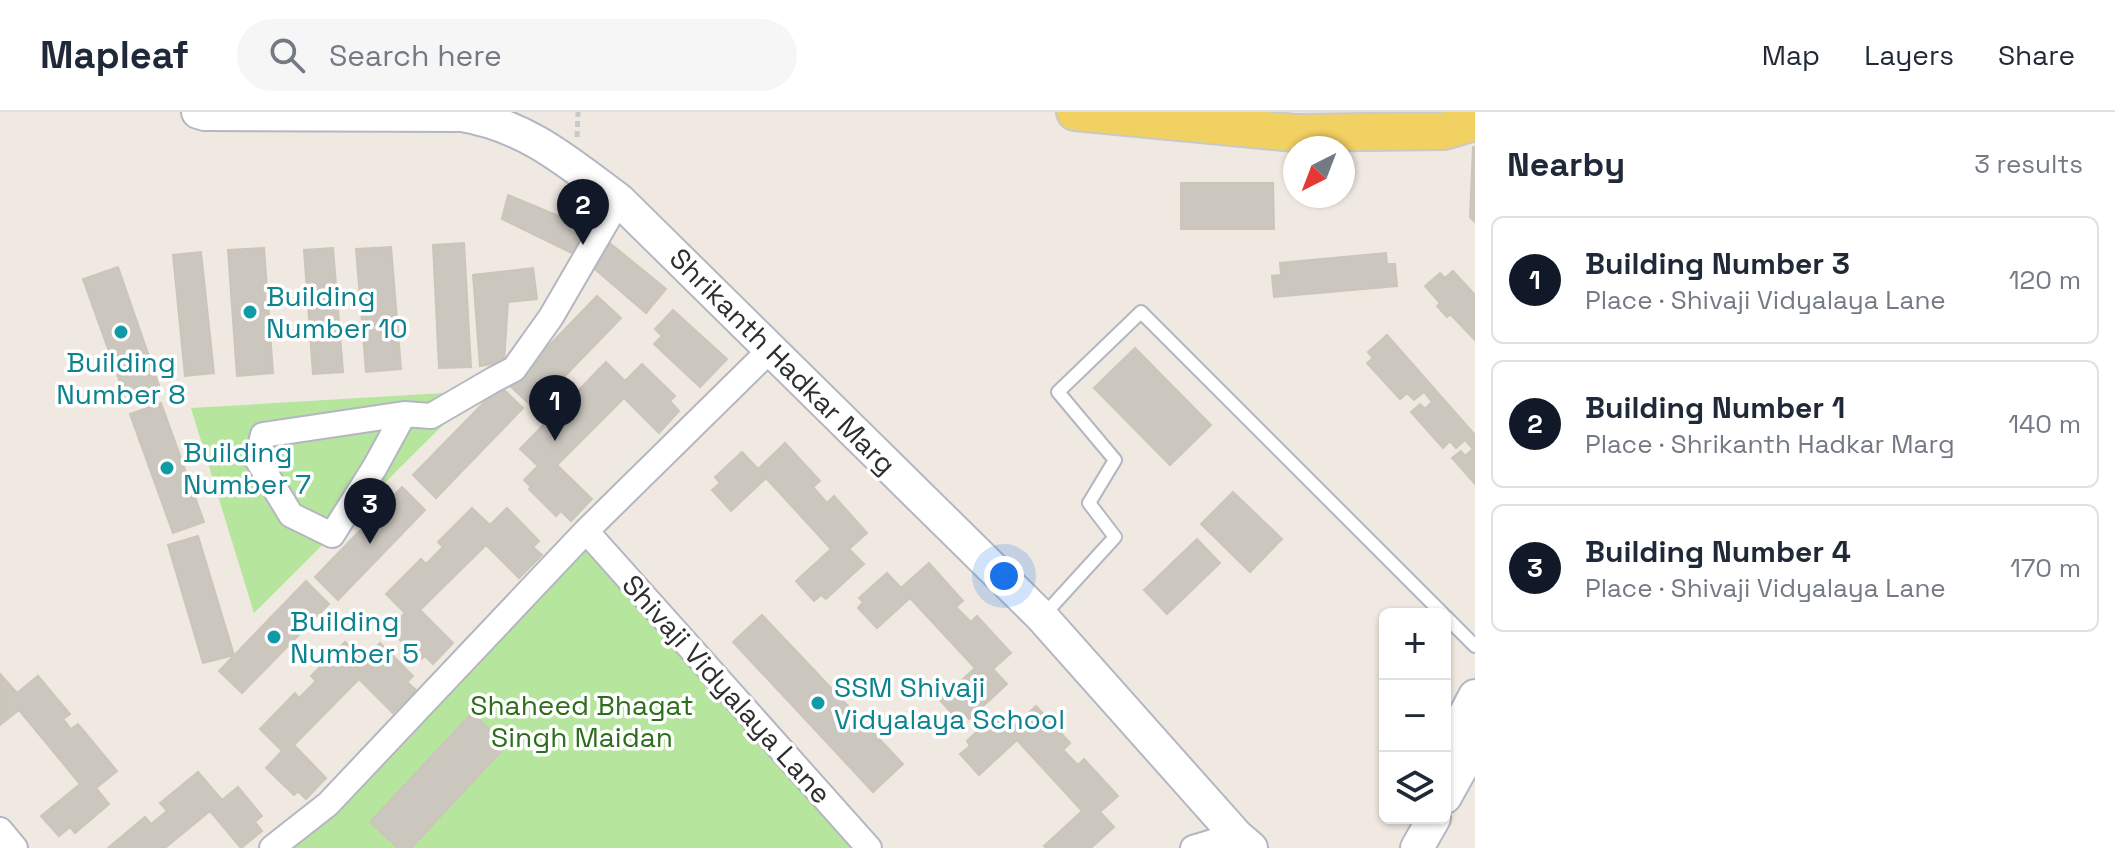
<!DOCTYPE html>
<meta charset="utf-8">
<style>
:root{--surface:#fff;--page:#f6f6f7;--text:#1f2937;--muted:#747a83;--line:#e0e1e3;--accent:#111827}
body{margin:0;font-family:"Space Grotesk",sans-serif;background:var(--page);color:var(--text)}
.controls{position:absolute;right:24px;bottom:24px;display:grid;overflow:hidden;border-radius:12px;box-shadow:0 2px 6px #0004}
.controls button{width:72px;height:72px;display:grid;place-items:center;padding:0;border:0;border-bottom:2px solid var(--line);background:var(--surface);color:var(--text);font:40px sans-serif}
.compass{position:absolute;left:1283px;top:24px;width:72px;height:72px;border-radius:50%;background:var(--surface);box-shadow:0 2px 6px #0004;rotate:222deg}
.you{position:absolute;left:1004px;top:464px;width:28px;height:28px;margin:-20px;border:6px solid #fff;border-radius:50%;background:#1a73e8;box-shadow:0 0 0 12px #1a73e833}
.badge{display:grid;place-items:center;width:52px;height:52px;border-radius:50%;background:var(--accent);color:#fff;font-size:26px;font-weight:700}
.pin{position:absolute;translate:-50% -66px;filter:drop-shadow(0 2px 4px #0008)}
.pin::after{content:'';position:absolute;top:42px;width:28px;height:24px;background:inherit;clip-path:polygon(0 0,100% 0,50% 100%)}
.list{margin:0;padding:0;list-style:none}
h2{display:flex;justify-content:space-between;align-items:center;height:104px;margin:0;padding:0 32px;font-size:34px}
h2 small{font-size:26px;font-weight:400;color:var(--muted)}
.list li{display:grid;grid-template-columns:52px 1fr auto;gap:24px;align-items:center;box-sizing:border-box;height:128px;margin:0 16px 16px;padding:0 16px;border:2px solid var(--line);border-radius:12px}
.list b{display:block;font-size:30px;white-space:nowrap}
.list p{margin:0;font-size:26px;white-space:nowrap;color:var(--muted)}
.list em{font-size:26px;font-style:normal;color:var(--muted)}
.icon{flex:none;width:44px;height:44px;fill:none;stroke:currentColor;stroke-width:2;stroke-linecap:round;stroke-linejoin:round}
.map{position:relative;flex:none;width:1475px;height:736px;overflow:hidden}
header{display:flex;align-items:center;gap:48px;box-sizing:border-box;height:112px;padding:0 40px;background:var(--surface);border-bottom:2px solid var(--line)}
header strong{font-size:38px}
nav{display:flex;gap:44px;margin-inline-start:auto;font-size:28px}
.search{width:560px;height:72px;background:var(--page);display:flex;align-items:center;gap:20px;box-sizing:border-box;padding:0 28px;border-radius:44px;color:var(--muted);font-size:30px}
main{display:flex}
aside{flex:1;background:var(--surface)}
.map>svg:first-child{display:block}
.green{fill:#b6e59e}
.building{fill:#cbc7bf;stroke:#cbc5ba;stroke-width:2}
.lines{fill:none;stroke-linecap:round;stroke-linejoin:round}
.lane-casing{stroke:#b4b7c1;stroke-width:16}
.street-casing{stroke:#b4b7c1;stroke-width:28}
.secondary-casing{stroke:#b4b7c1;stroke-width:36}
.primary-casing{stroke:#c9c9c9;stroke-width:40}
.path{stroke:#c9c9c9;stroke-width:5;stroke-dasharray:6 4;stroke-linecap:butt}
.lane{stroke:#fff;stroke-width:12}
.street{stroke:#fff;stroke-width:24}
.secondary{stroke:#fff;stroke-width:32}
.primary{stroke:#f2d163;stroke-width:36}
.culture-dot{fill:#0f9aa8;stroke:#fff;stroke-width:3}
.labels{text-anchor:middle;stroke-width:7;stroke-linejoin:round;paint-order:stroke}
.culture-label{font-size:28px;fill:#0d838f;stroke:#fff;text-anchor:start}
.street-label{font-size:28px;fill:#2e2e2e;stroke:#fff}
.park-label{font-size:28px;fill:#2c6e1b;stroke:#fff}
</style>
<header>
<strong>Mapleaf</strong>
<div class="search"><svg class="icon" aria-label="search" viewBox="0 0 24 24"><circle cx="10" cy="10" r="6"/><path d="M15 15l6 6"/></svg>Search here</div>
<nav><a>Map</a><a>Layers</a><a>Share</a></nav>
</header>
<main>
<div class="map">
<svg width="1475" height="736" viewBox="0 0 1475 736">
<rect width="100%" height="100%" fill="#efe9e1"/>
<!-- green -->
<path class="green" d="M477,279L254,501L191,296Z
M586,425L863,736H281Z"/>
<!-- building -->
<path class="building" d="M1473,35H1475V110L1470,105Z
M1181,71H1273L1274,117H1181Z
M508,83L595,119L666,177L646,201L582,146L502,107Z
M464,131L471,255L439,256L433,133Z
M391,135L401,257L366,260L356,137Z
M264,136L273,261L237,264L228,138Z
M333,136L343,260L313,262L304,138Z
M201,140L214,261L185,264L173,143Z
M1386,141L1387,152H1395L1397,174L1274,185L1272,164L1281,163L1280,151Z
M118,155L159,273L125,284L83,167Z
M533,156L537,187L508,190L504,250L480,254L473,163Z
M1453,159L1475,183V228L1450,202L1447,205L1437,194L1440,191L1425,174L1440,161L1445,166Z
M597,184L621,206L534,296L510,274Z
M673,198L727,247L700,275L654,232L662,224L655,217Z
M1387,223L1475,323V372L1452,346L1461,339L1465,344L1473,337L1465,328L1456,336L1450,329L1443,336L1411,300L1420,292L1425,297L1432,290L1424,280L1414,288L1407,281L1400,287L1367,251L1373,246L1368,240Z
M1135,236L1211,313L1170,353L1094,276Z
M606,250L625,269L642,252L675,284L670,289L679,299L659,321L624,286L557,353L592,387L571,409L561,399L556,404L529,377L531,375L524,368L538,354L520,337L555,301L561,307L578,290L572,285Z
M500,274L523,296L436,386L413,363Z
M161,291L204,410L173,421L130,302Z
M785,331L820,369L813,375L827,391L834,384L867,421L849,437L864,452L826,487L821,483L814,489L796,469L831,437L766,366L731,399L712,378L720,371L715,365L742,340L758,357Z
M402,375L425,398L338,488L315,465Z
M1233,380L1282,427L1250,460L1201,412Z
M472,396L490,413L507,396L539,429L533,435L542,443L519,466L486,433L420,498L453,531L433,552L425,544L420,548L393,521L400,514L396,510L405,501L386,482L421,447L426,452L443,435L438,430Z
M198,424L234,543L203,551L168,433Z
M1197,427L1220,451L1167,502L1144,478Z
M929,451L963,489L956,495L971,510L977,504L1011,541L993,557L1007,572L969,607L965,602L958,608L940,588L975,556L910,486L877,516L858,496L863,490L859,486L887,461L901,476Z
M306,469L329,492L242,581L219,559Z
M762,503L903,652L873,680L733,530Z
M345,530L363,548L380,531L413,564L407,570L416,578L393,601L359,567L294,633L326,666L306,687L298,679L294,683L266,656L282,639L260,617L295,581L299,586L316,569L311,564Z
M1,563L17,581L38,564L70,602L63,607L71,617L78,612L117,659L96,676L109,692L75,721L70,715L59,724L41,704L80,672L19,598L0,613Z
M1036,594L1070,631L1063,638L1078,653L1084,647L1118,684L1100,700L1114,715L1091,736H1046L1044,734L1082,699L1017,628L979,663L960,642L970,634L967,629L994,604L1008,620Z
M472,601L507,633L411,736H398L370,710Z
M198,660L222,688L238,675L262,704L255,710L262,719L241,736L210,699L165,736H108L145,705L151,712L167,699L160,691Z"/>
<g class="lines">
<defs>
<path id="lane" d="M1445,504L1475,534
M1042,505L1115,425L1089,391L1115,348L1058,280L1141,200L1443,502"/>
<path id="street" d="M404,302L263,323L257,347L291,403L332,423L375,355L404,302L431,304L493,268L514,257L551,205L619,88
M586,419L869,736
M0,718L15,736
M272,736L328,692L586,419L771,237
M1193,736L1236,723"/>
<path id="secondary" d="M198,0L205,2L462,3C527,14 568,50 619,88L1042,505L1236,723L1251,736
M1445,641L1475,584
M1445,685L1475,631
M1417,736L1434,706"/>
<path id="primary" d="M1075,0L1295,21L1444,19L1475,10"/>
</defs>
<!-- lane casing -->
<use href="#lane" class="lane-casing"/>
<!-- street casing -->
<use href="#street" class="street-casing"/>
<!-- secondary casing -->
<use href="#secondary" class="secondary-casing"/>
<!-- primary casing -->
<use href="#primary" class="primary-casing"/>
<!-- path -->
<path class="path" d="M577,25L578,0"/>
<!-- lane -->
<use href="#lane" class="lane"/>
<!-- street -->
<use href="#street" class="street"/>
<!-- secondary -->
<use href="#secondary" class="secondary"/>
<!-- primary -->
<use href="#primary" class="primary"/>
</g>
<!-- markers -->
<g class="culture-dot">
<circle cx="250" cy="200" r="8"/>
<circle cx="121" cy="220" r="8"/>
<circle cx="167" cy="356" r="8"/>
<circle cx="274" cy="525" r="8"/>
<circle cx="818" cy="591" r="8"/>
</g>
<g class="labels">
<!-- culture labels -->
<g class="culture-label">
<text x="266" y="194">Building<tspan x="266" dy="32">Number 10</tspan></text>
<text x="121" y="260" text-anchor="middle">Building<tspan x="121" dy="32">Number 8</tspan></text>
<text x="183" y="350">Building<tspan x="183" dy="32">Number 7</tspan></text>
<text x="290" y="519">Building<tspan x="290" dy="32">Number 5</tspan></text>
<text x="834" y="585">SSM Shivaji<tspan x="834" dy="32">Vidyalaya School</tspan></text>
</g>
<!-- street labels -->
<g class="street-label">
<text transform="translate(783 249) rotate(45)" y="10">Shrikanth Hadkar Marg</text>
<text transform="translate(727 577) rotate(48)" y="10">Shivaji Vidyalaya Lane</text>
</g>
<!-- park labels -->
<g class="park-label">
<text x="582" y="603">Shaheed Bhagat<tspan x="582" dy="32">Singh Maidan</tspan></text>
</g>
</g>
</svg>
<div class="controls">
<button>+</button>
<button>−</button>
<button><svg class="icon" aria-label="layers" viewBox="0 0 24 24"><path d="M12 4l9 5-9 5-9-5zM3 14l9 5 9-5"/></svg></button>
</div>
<svg class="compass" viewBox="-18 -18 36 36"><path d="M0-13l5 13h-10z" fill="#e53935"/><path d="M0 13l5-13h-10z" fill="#747a83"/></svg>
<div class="you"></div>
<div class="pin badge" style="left:555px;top:329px">1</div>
<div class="pin badge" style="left:583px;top:133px">2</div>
<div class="pin badge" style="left:370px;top:432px">3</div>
</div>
<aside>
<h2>Nearby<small>3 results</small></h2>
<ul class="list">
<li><span class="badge">1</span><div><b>Building Number 3</b><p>Place · Shivaji Vidyalaya Lane</p></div><em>120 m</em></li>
<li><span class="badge">2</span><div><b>Building Number 1</b><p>Place · Shrikanth Hadkar Marg</p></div><em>140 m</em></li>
<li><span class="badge">3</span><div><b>Building Number 4</b><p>Place · Shivaji Vidyalaya Lane</p></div><em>170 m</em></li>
</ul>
</aside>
</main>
